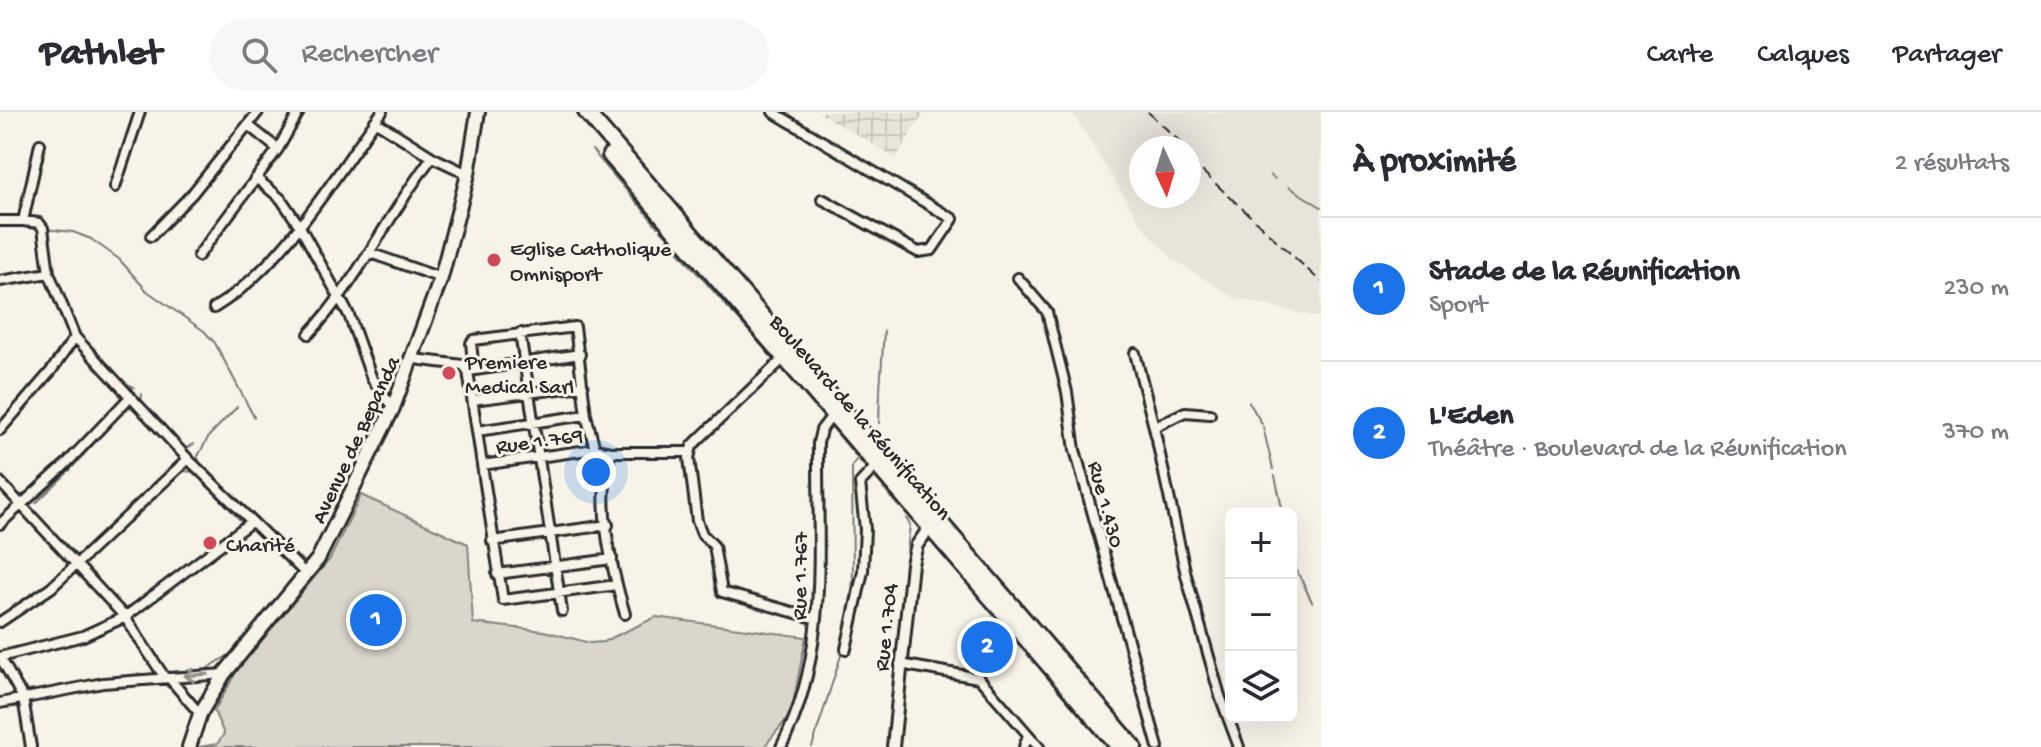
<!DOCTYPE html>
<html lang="fr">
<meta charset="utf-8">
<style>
:root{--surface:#fff;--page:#f7f7f7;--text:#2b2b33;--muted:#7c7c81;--line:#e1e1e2;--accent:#1a73e8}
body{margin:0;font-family:"Gochi Hand",sans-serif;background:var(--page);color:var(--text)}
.controls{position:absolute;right:24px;bottom:24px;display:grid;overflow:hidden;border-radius:12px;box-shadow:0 8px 32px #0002}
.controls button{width:72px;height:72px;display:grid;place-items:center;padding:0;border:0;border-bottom:2px solid var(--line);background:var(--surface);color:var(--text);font:40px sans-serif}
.compass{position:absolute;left:1129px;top:24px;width:72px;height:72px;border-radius:50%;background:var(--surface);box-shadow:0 8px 32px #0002;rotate:176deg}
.you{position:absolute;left:596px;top:360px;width:28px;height:28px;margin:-20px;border:6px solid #fff;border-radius:50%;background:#1a73e8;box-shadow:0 0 0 12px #1a73e833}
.badge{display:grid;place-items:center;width:52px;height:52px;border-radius:50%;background:var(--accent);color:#fff;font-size:26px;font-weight:700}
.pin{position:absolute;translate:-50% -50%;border:4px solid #fff;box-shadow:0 2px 8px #0006}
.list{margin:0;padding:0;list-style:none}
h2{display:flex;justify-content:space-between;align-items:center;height:104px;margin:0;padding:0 32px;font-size:34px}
h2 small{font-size:26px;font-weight:400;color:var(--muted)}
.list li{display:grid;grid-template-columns:52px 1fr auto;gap:24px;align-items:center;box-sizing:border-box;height:144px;padding:0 32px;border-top:2px solid var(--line)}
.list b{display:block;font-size:30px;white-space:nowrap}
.list p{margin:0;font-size:26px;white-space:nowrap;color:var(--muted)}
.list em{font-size:26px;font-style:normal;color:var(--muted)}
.icon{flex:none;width:44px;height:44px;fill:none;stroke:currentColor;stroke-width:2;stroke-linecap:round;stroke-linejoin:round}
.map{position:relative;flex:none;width:1321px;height:635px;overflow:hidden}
header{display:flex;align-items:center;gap:48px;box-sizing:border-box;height:112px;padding:0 40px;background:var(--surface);border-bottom:2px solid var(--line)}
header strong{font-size:38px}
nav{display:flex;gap:44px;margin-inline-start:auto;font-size:28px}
.search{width:560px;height:72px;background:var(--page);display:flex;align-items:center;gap:20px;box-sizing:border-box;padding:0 28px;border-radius:44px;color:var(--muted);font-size:30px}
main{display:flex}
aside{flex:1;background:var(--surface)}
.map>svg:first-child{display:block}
.built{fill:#e8e4da;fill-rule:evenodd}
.industrial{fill:url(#industrial-grid)}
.pitch{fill:#dad6cc;stroke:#82807c;stroke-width:2}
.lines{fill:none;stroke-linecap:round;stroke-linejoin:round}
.stream{stroke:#7a7874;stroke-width:2}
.minor-casing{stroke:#2b2b2b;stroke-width:14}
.tertiary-casing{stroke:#2b2b2b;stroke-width:16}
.secondary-casing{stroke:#2b2b2b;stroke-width:18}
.primary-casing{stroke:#2b2b2b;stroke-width:20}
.minor{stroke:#f7f3e8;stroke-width:8}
.tertiary{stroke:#f7f3e8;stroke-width:10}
.secondary{stroke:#f7f3e8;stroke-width:12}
.primary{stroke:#f7f3e8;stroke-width:14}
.rail{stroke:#2b2b2b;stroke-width:2;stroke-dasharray:12 6;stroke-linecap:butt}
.oneway{stroke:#918f8a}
.poi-dot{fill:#d1495b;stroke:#f7f3e8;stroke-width:3}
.labels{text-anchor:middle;stroke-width:6;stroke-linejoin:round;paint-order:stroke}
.poi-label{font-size:22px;fill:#2b2b2b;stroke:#f7f3e8;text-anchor:start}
.street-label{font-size:22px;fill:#2b2b2b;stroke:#f7f3e8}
</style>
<header>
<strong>Pathlet</strong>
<div class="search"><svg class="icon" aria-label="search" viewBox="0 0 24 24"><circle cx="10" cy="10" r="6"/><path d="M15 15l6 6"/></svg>Rechercher</div>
<nav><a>Carte</a><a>Calques</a><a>Partager</a></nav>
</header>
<main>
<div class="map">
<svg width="1321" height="635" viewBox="0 0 1321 635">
<defs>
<pattern id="industrial-grid" width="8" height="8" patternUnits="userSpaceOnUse" patternTransform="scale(2)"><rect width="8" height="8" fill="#e8e4da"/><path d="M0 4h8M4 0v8" fill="none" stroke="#c7c4bb"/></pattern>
</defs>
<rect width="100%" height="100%" fill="#f7f3e8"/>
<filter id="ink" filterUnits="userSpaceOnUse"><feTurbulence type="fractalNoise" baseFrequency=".0125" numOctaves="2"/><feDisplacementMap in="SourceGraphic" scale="16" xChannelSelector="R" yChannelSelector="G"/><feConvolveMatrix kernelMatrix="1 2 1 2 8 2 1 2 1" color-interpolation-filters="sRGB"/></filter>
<g filter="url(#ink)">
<!-- built -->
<path class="built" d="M1072,0H1321V206L1235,186L1174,148L1143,115ZM1141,36H1189V84H1141Z"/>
<!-- industrial -->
<path class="industrial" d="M818,0H924L896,46Z"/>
<!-- pitch -->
<path class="pitch" d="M361,383L468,432L473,511L544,519L590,531L603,530L656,505L806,525L791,602L764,635H199L217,632L224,622L214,599L239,555L330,447Z"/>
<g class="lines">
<!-- stream -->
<path class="stream" d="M592,38L639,93
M1270,63L1275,67
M1289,75L1321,95
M641,95L658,115
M690,110L740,167
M1,112L38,117
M45,117L73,120L91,127L119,147L147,179L204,219L215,231L254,305
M661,118L667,124
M668,127L699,163
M701,165L776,250
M760,190L771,201
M780,254L826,307
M122,270L134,275
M830,270L851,295
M880,277L884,219
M142,282L141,290L147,297
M1249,290L1262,312
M129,295L138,299
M114,296L121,287L117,276
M852,296L864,309
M150,300L185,337L194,332
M879,311L880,279
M867,312L873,319
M151,313L171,335
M832,315L855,343
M1263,315L1273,357
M882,329L913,366
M198,344L209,324L237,295
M198,346L200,353
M859,348L867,357
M69,359L124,298
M183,359L194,360
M872,362L882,373
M197,363L203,369
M1275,364L1283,401
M207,373L242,410
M883,376L899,395
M16,380L25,385
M927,382L945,404
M36,391L67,361
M947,405L956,417
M906,406L910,413L907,439
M282,433L304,449L311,448
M1291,433L1296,453
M982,447L1033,507
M1297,459L1312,490
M904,475V467
M902,491L903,479
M848,510L853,468L852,354L858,345
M1053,530L1144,635
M167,560L205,558L235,539
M129,565L145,563
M1050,565L1108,635
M19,569L28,579L44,577
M116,574L159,573
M167,575L174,578
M45,577L110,566
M10,585L14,582L12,573
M0,596L18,595
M31,598L32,613
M812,635L842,540"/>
<defs>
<path id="minor" d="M773,0L953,107L932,138L918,140L822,87
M375,9L432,45L468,62
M249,14L278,37
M40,32L23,109L39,111L43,116L49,161L75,225L188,347L307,463
M256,66L281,87L299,113L349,203L372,267L393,296
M115,75L140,0
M0,109H23
M151,124L192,82L258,0
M370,141L441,166
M198,144L278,37L299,0
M1018,166L1047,200L1067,280L1075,338L1158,635
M0,169L49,161
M214,196C283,155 334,64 382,0
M520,221L562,499
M309,222C358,169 388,103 432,45
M1135,241L1154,315
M785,245L701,325L692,334L689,346L697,409L702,422L714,434L722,480L817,507
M414,247L463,253L468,259L482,353
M474,258L471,231L474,228L575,215L586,303L595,337
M469,259L580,242
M473,288L583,274
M1210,302L1185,300L1154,315L1186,463L1220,584L1239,635
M0,318L51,259L75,225
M477,319L586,303
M611,340C595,389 611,454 625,502
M0,370L125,505L165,566
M0,412L66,352L130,285
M492,429L608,413
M497,462L612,447
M617,473L503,488L482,353L595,337L611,340H690
M0,510L51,476L188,347
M846,537L863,459L865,417L860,371L876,354
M0,545L83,524L125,505L251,410
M0,545L23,586L31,635
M900,552L979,566L1039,635
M169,566L200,602
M0,591L103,571L224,562
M781,635C830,542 817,433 818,331L821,318L834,301
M1024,635L1028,623"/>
<path id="tertiary" d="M893,635L912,452L917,433L932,412"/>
<path id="secondary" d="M189,635L200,602L224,562L318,447L393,296L441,166L468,62L478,0"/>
<path id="primary" d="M586,0L1134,635
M610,43L1119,635"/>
</defs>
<!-- minor casing -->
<use href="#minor" class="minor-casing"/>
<!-- tertiary casing -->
<use href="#tertiary" class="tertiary-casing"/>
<!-- secondary casing -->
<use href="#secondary" class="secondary-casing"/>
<!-- primary casing -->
<use href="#primary" class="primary-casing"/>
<!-- minor -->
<use href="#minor" class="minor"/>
<!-- tertiary -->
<use href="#tertiary" class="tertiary"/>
<!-- secondary -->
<use href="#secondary" class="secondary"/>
<!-- primary -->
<use href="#primary" class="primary"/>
<!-- rail -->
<path class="rail" d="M1148,0L1187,36
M1189,47L1321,170"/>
</g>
<!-- one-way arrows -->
<defs><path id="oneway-shaft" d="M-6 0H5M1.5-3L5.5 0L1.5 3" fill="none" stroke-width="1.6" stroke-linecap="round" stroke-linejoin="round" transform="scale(2)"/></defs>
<use class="oneway" href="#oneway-shaft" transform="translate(196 563) rotate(176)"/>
</g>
<!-- markers -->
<g class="poi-dot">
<circle cx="494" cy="148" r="8"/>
<circle cx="449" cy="261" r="8"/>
<circle cx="210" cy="431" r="8"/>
</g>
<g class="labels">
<!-- poi labels -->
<g class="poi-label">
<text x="510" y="143">Eglise Catholique<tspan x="510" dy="25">Omnisport</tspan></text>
<text x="465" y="256">Premiere<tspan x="465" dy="25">Medical Sarl</tspan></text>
<text x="226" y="439">Charité</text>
</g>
<!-- street labels -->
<g class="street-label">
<text transform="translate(862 304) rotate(49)" y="8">Boulevard de la Réunification</text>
<text transform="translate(354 327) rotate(-65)" y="8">Avenue de Bepanda</text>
<text transform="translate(539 327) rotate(-8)" y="8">Rue 1.769</text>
<text transform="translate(1108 392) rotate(75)" y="8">Rue 1.430</text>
<text transform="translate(798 464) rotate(-89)" y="8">Rue 1.767</text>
<text transform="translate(884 515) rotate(-84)" y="8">Rue 1.704</text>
</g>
</g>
</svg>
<div class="controls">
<button>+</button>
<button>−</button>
<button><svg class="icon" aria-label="layers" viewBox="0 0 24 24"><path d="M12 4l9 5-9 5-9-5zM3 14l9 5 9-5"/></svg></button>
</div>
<svg class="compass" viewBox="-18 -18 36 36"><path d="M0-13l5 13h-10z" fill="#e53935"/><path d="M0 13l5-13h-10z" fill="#7c7c81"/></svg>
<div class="you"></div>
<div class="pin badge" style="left:376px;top:508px">1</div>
<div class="pin badge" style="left:987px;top:535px">2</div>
</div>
<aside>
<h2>À proximité<small>2 résultats</small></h2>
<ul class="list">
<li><span class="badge">1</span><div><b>Stade de la Réunification</b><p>Sport</p></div><em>230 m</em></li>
<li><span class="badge">2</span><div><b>L'Eden</b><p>Théâtre · Boulevard de la Réunification</p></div><em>370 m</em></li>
</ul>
</aside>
</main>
